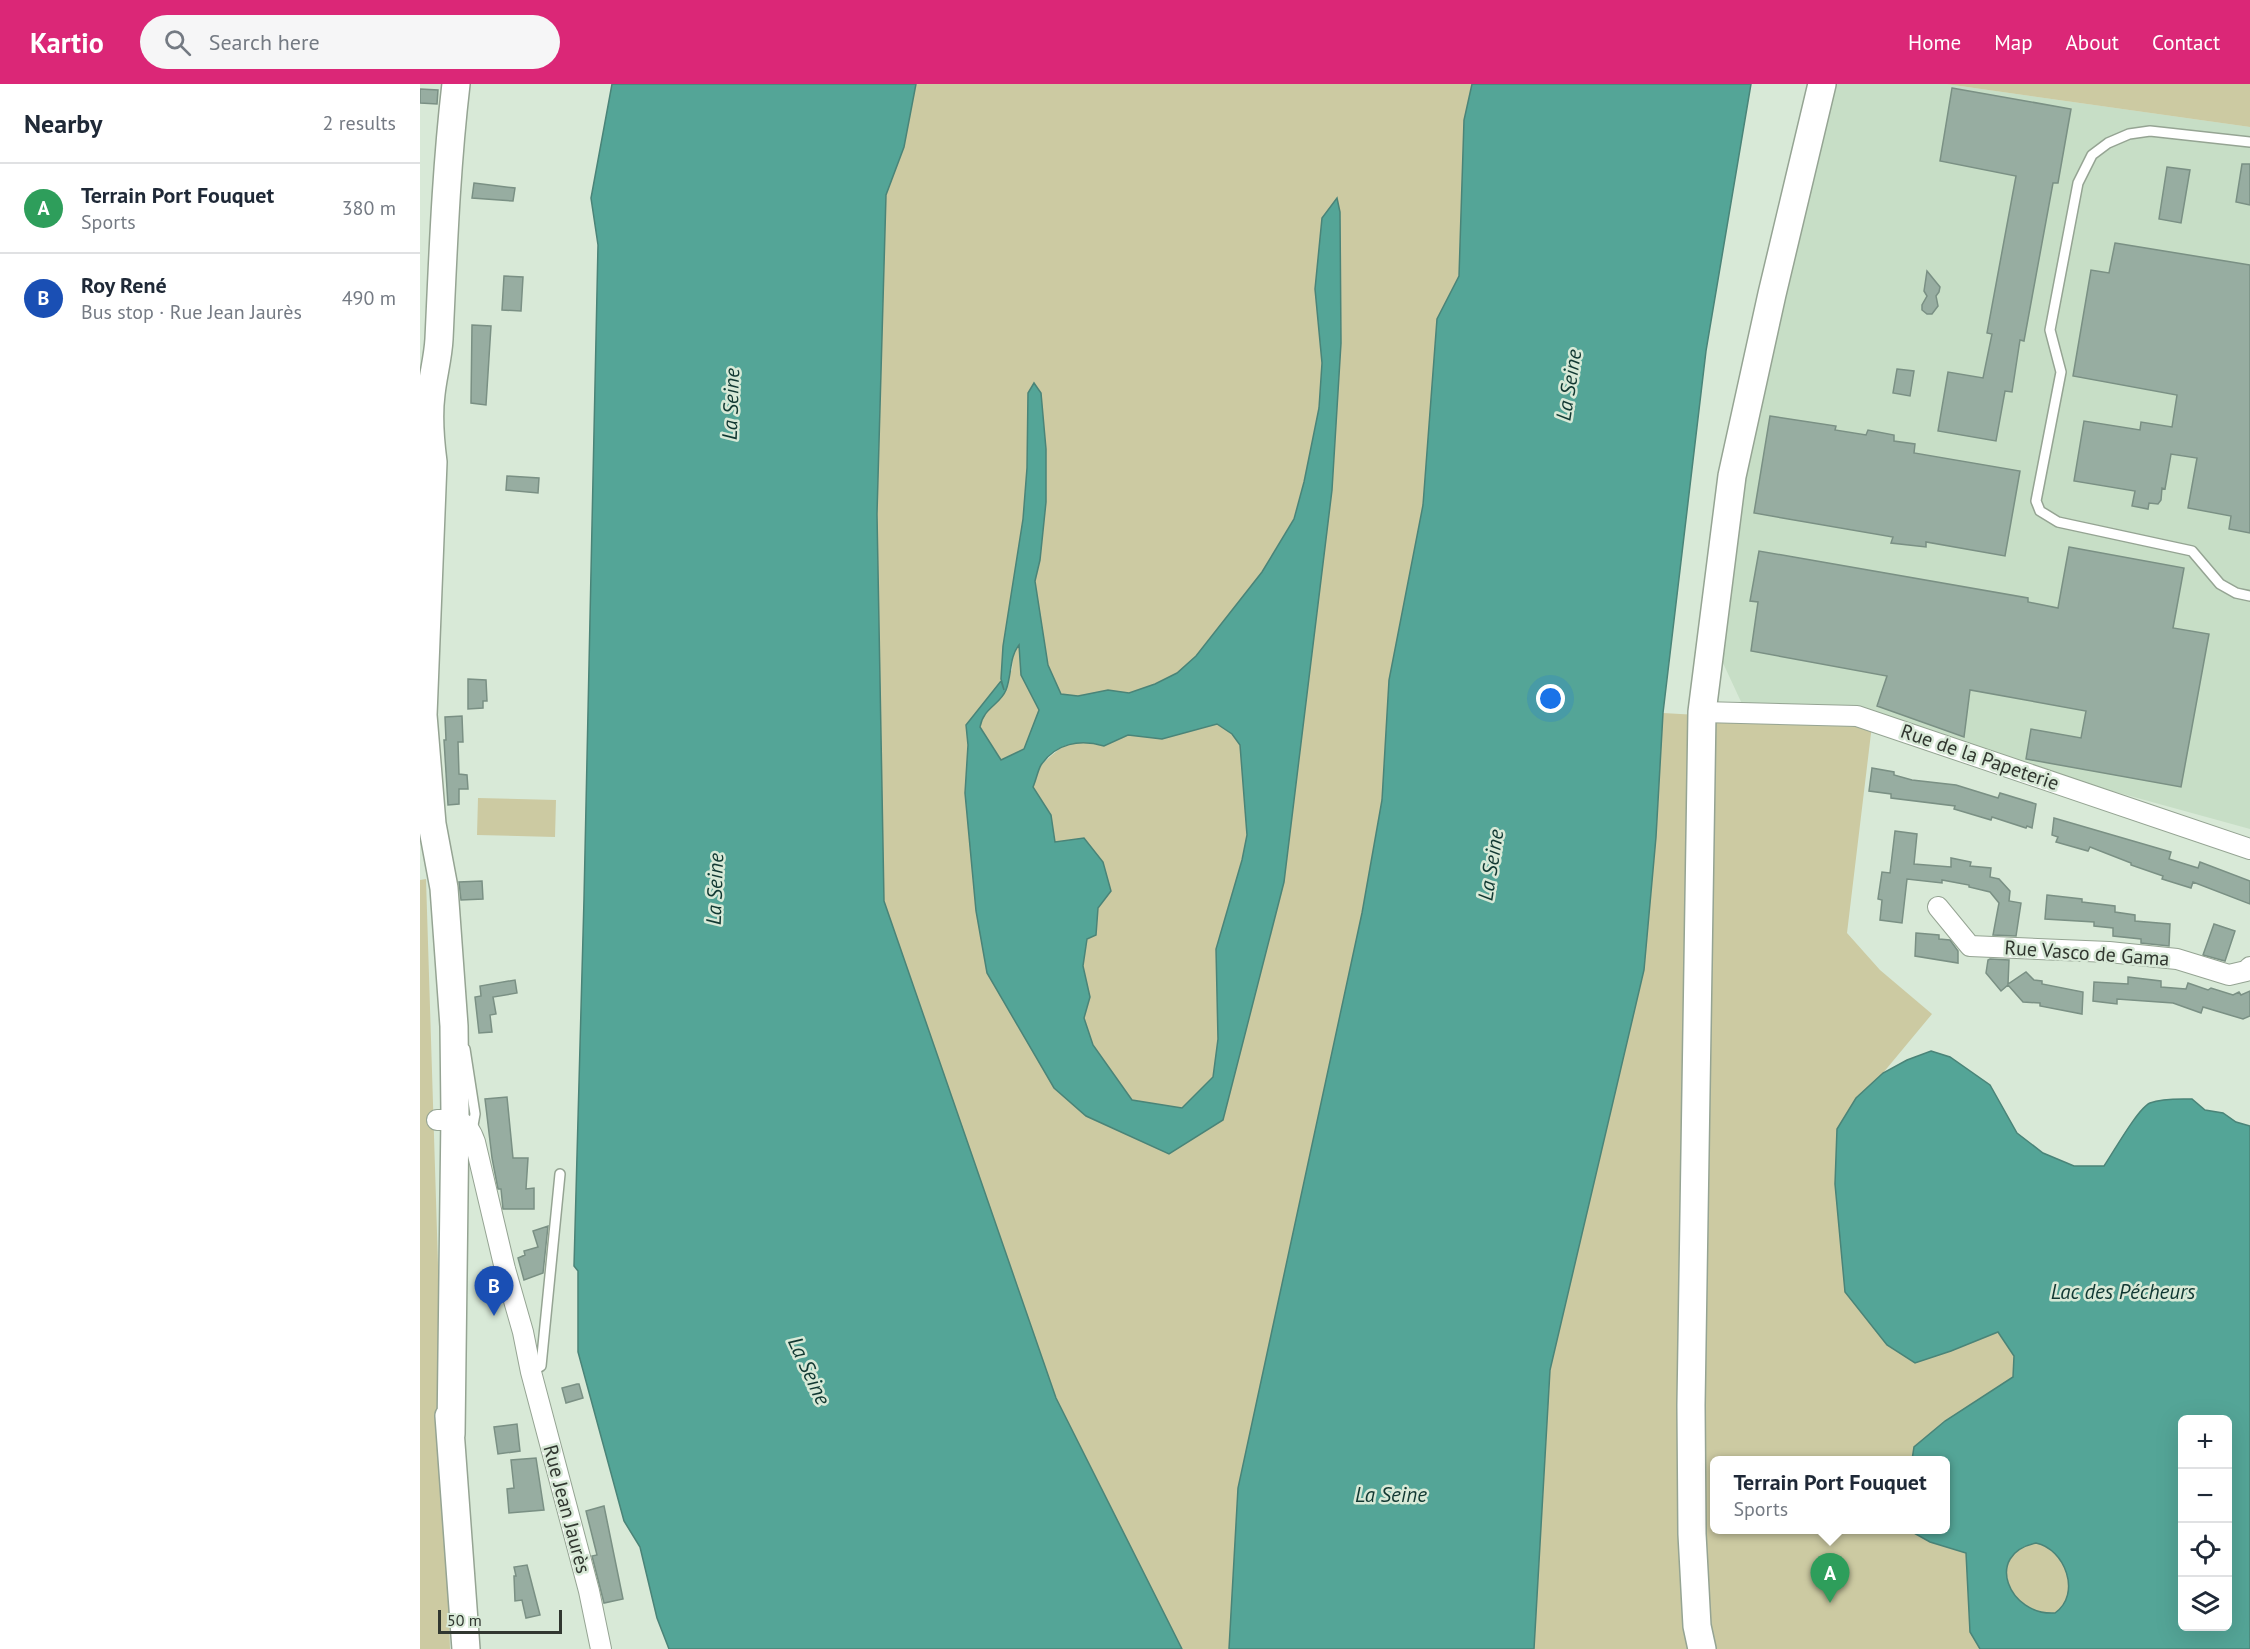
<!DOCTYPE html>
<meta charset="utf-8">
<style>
:root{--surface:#fff;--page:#f6f6f7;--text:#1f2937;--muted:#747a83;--line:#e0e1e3;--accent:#db2777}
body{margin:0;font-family:"PT Sans",sans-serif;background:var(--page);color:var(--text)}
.controls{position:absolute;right:18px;bottom:18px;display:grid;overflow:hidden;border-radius:9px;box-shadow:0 6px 24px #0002}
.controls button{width:54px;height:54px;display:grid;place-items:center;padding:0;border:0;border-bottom:2px solid var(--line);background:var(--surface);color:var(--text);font:30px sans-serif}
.scale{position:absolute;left:18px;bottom:15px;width:124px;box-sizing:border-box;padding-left:6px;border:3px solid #313730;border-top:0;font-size:16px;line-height:21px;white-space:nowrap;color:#313730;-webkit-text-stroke:4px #d8e9d7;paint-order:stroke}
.you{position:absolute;left:1131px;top:615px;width:21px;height:21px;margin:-15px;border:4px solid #fff;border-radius:50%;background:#1a73e8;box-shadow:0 0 0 9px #1a73e833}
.badge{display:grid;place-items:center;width:39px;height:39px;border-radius:50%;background:var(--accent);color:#fff;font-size:20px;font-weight:700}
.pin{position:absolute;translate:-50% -50px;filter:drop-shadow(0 2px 3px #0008)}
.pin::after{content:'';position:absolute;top:32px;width:21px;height:18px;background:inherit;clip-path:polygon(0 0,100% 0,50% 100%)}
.popup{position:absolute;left:1290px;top:1372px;width:240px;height:78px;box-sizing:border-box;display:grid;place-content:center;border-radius:9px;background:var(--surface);filter:drop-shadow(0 2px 4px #0005);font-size:20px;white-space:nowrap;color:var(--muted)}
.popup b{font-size:22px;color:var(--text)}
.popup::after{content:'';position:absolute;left:50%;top:100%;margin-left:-12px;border:12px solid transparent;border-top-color:var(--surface)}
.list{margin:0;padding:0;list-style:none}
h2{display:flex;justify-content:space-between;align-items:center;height:78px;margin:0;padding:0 24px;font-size:26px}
h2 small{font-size:20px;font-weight:400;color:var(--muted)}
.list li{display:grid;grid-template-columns:39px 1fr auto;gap:18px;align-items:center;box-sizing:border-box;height:90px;padding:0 24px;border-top:2px solid var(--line)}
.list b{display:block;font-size:22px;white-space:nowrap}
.list p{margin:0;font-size:20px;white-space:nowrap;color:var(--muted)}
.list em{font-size:20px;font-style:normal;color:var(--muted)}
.icon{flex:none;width:33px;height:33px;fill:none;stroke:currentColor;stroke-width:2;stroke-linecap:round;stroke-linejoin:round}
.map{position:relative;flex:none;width:1830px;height:1565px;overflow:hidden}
header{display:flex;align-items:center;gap:36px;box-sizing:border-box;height:84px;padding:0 30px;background:var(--accent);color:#fff}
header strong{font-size:28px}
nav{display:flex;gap:33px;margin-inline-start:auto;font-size:21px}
.search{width:420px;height:54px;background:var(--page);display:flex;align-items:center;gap:15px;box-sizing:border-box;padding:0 21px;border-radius:33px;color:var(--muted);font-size:22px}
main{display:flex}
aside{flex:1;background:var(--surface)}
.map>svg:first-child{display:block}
.built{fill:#c7dec6}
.green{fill:#cccaa2;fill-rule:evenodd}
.water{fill:#54a597;stroke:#4a8478;stroke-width:1.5;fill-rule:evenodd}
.building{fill:#97ada1;stroke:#7a9084;stroke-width:1.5}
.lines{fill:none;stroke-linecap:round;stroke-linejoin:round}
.service-casing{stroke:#95a493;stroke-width:12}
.minor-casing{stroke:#95a493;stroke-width:22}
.secondary-casing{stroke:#95a493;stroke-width:30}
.service{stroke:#fff;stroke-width:9}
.minor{stroke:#fff;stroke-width:20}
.secondary{stroke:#fff;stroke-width:27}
.labels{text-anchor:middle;stroke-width:5;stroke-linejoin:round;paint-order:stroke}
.street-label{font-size:20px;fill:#313730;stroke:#d8e9d7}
.water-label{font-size:21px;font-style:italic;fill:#113832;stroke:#d8e9d7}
</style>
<header>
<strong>Kartio</strong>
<div class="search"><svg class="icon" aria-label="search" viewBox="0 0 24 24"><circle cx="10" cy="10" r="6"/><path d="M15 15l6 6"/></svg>Search here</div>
<nav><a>Home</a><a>Map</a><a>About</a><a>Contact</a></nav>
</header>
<main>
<aside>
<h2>Nearby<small>2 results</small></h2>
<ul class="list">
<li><span class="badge" style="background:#2e9e5b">A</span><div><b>Terrain Port Fouquet</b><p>Sports</p></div><em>380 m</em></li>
<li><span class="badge" style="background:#1a4fb4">B</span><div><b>Roy René</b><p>Bus stop · Rue Jean Jaurès</p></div><em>490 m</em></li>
</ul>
</aside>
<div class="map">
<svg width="1830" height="1565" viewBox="0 0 1830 1565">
<rect width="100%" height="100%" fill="#d8e9d7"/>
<!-- built -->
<path class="built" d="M1410,0H1526L1830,43V745L1452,641L1323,622L1303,579L1309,456Z"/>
<!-- green -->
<path class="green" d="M496,0H1052L1044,36L1039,193L1017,235L1003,421L969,596L962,715L942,829L818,1404L809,1565H762L636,1314L464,817L457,430L466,111L484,63ZM917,115L920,128L921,259L912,406L889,588L803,1036L634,1004L556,827L545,709L548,661L546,641L561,624L584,610L561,633L559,643L581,677L613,703L631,731L635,759L678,824L676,851L667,855L663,882L670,913L664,934L673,961L712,1016L762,1024L793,993L798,955L796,865L822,776L827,751L820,661L812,650L797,640L742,655L708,651L684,662C651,652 644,660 621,681L619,626L601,591L599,560L593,569L592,586L581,595L583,562L603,435L607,384L621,309L626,365V418L620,476L615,497L628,581L641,610L658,612L688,606L709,609L735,600L757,589L776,572L842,488L874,434L884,398L899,324L902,279L895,205Z
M1526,0H1830V43Z
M1243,629L1452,641L1427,849L1460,886L1512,930L1463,989L1436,1014L1531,1267L1578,1248L1594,1272L1593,1294L1525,1337L1494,1363L1492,1376H1294V1446H1494L1495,1449L1510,1458L1546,1468L1550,1547L1560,1565H1114L1130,1286L1224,886L1236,753Z
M58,714L136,716L135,753L57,751Z
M6,795L30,1565H0V796Z
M1616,1459C1645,1465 1662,1510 1635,1529C1590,1532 1563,1471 1616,1459Z"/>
<!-- water -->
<path class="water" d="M192,0H496L484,63L466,111L457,430L464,817L636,1314L762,1565H249L237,1534L220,1463L204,1437L158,1268V1187L154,1182L164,815L178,161L171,114Z
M1052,0H1331L1286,267L1243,629L1236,753L1224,886L1130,1286L1114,1565H809L818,1404L942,829L962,716L969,596L1003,421L1017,235L1039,192L1044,36Z
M917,114L920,128L921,259L912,406L864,798L803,1036L749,1070L666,1032L634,1004L567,889L556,827L545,709L548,661L546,641L581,597L584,606L581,595L583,562L603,435L607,384L608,309L614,299L621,309L626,365V418L620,476L615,497L628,581L641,610L658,612L688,606L709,609L735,600L757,589L776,572L842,488L874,435L884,398L899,324L902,279L895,205L902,134ZM599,561L601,591L619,626L604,665L581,676L560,643C563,624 580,621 586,606C592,591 589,573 599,561ZM797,640L812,650L820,661L827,751L822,776L796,865L798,955L793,993L762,1024L712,1016L673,961L664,934L670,913L663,882L667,855L676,851L678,824L691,807L683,778L664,754L635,758L631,731L613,703C616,696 618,686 621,681C636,659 660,655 684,662L708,651L742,655Z
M1511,967L1530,973L1570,1001L1597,1049L1623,1069L1654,1082H1684C1693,1069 1718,1024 1730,1019C1743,1014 1759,1015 1772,1015L1785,1026L1803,1029L1816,1038L1830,1042V1565H1560L1550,1548L1546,1469L1510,1458L1494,1449V1446H1526V1376H1492L1494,1363L1525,1337L1593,1293L1594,1272L1578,1248L1531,1267L1495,1279L1467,1261L1425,1208L1415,1100L1417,1045L1436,1014L1463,989L1487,976ZM1762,1336H1808V1542H1762ZM1616,1459C1645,1465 1662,1510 1635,1529C1589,1532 1563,1470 1616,1459Z"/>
<!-- building -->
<path class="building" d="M1532,4L1651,25L1638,99H1633L1604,257L1600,256L1592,308L1585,307L1576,357L1518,347L1528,288L1563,294L1572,250L1567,249L1596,92L1520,77Z
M0,5L18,6L17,20L0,19Z
M1822,80H1830V121L1816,118Z
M1747,83L1770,86L1761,139L1739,135Z
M54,99L95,104L93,117L52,114Z
M1695,159L1830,181V449L1809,445L1811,432L1768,424L1777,374L1751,370L1745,405L1742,404L1741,416L1738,420L1729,419L1728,425L1712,422L1715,407L1654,397L1664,337L1720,346L1721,338L1752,343L1757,311L1653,292L1671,186L1689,189Z
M1507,187L1520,203L1519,208L1516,212L1518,222L1512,230H1507L1502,226V221L1507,212L1504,207Z
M84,192L103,193L101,227L82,226Z
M52,241L71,242L66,321L51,319Z
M1477,285L1494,287L1490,312L1473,309Z
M1350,332L1416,342L1415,346L1446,351L1448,346L1474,351V357L1495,360L1494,369L1600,387L1585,472L1506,458V463L1471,459L1473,453L1334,429Z
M87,392L119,394L118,409L86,406Z
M1649,463L1764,484L1753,544L1789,550L1761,703L1606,675L1611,645L1661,654L1666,627L1550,606L1544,653L1457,622L1467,592L1331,567L1338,518L1330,517L1339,467L1608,514V518L1638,524Z
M48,595L66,596L67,617H63V624L48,625Z
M42,632L43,658H38L39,690L47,691L48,705H39V720L28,721L24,656H26L25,633Z
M1452,684L1474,688V691L1492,696L1536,701L1578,714L1580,709L1616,720L1612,744L1607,742L1606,744L1572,733L1571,736L1534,725L1535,722L1471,714V710L1449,707Z
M1634,734L1751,768L1749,775L1778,784L1780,778L1830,797V820L1773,798L1771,804L1742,795L1743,792L1711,781V779L1670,763L1668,767L1636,758L1638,753L1632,751Z
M1475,747L1497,750L1494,780L1531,783V774L1551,778L1550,782L1571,784L1570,793L1579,795L1590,807L1589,817L1601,819L1596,852L1573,851L1579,819L1570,808L1549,803V801L1522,796V799L1487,795L1482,839L1460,836L1462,816L1458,815L1462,788L1470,789Z
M62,797L63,815L41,816L39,798Z
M1627,811L1662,815V818L1695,822V828L1715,831V837L1750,840L1749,862L1721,859V855L1693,852V844L1674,842V838L1625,835Z
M1794,840L1815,847L1805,877L1783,871Z
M1496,849L1519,851V855L1530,856L1538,867V879L1495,872Z
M1570,875L1589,876L1588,900L1606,888L1614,896L1622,897V900L1663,908L1662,930L1620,922V919L1603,918L1588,901L1581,907L1566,889L1568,876Z
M1708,893L1741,897V903L1766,905L1768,899L1788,906L1791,904L1813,911L1819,908L1821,911L1830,907V932L1823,935L1783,923L1781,929L1753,919L1697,915V920L1673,917L1674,898L1708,900Z
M95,896L97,909L73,913L76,930L70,931L72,948L59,949L55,913L61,912L60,902Z
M87,1013L93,1074H108L106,1105L114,1104V1125H83L81,1105H78L72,1074L65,1015Z
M128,1142L123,1189L104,1196L98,1174L105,1171L104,1167L118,1163L113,1147Z
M157,1300H159L163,1314L146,1319L142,1304Z
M97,1340L100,1367L78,1370L74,1343Z
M116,1374L124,1426L89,1429L87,1405L94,1404L91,1376Z
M184,1422L203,1515L184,1519L172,1472L177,1471L166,1427Z
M107,1481L120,1531L106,1534L102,1516L95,1517L94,1492H96L94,1483Z"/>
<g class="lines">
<defs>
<path id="service" d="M1830,58L1730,47L1709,50L1688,59L1672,71L1658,99L1630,246L1641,288L1616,417L1620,427L1638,438L1772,467L1800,500L1816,509L1830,512
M45,965L55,1030L52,1047
M111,1288L121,1282L140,1090"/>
<path id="minor" d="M1282,628L1437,632L1830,765
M1518,823L1550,862L1689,868L1757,875L1809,891L1826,887L1830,883
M17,1036C39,1036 47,1035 55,1058L85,1185L103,1248L111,1288L169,1507L181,1565"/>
<path id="secondary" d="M29,1332L46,1565
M31,1350L35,1031L34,942L24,804L12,740L3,631L13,378C10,355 8,333 11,310C13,291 18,274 19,255C23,170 26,85 36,0
M1282,1565L1277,1542L1272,1450L1271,1321L1282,628L1312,392L1352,210L1402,0"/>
</defs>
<!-- service casing -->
<use href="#service" class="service-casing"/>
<!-- minor casing -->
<use href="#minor" class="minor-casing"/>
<!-- secondary casing -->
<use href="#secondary" class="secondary-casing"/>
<!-- service -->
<use href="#service" class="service"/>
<!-- minor -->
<use href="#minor" class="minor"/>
<!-- secondary -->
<use href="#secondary" class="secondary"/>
</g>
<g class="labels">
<!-- street labels -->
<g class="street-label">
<text transform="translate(1560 673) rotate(19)" y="7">Rue de la Papeterie</text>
<text transform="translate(1667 869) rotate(4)" y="7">Rue Vasco de Gama</text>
<text transform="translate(147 1425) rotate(75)" y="7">Rue Jean Jaurès</text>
</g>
<!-- water labels -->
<g class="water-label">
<text transform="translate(1149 301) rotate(-81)" y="7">La Seine</text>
<text transform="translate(311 320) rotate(-88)" y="7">La Seine</text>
<text transform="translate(1071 781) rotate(-81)" y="7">La Seine</text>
<text transform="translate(295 805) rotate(-88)" y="7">La Seine</text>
<text x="1703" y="1215">Lac des Pécheurs</text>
<text transform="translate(389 1287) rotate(65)" y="7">La Seine</text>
<text x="971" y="1418">La Seine</text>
</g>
</g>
</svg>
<div class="controls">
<button>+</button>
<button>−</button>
<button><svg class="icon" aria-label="locate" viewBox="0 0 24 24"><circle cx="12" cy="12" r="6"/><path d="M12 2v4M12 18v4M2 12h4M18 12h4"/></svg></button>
<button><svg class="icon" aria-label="layers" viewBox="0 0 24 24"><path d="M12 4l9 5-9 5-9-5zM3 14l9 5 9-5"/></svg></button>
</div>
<div class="scale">50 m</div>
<div class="you"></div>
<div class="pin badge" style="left:1410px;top:1519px;background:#2e9e5b">A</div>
<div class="popup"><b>Terrain Port Fouquet</b>Sports</div>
<div class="pin badge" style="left:74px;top:1232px;background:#1a4fb4">B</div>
</div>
</main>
